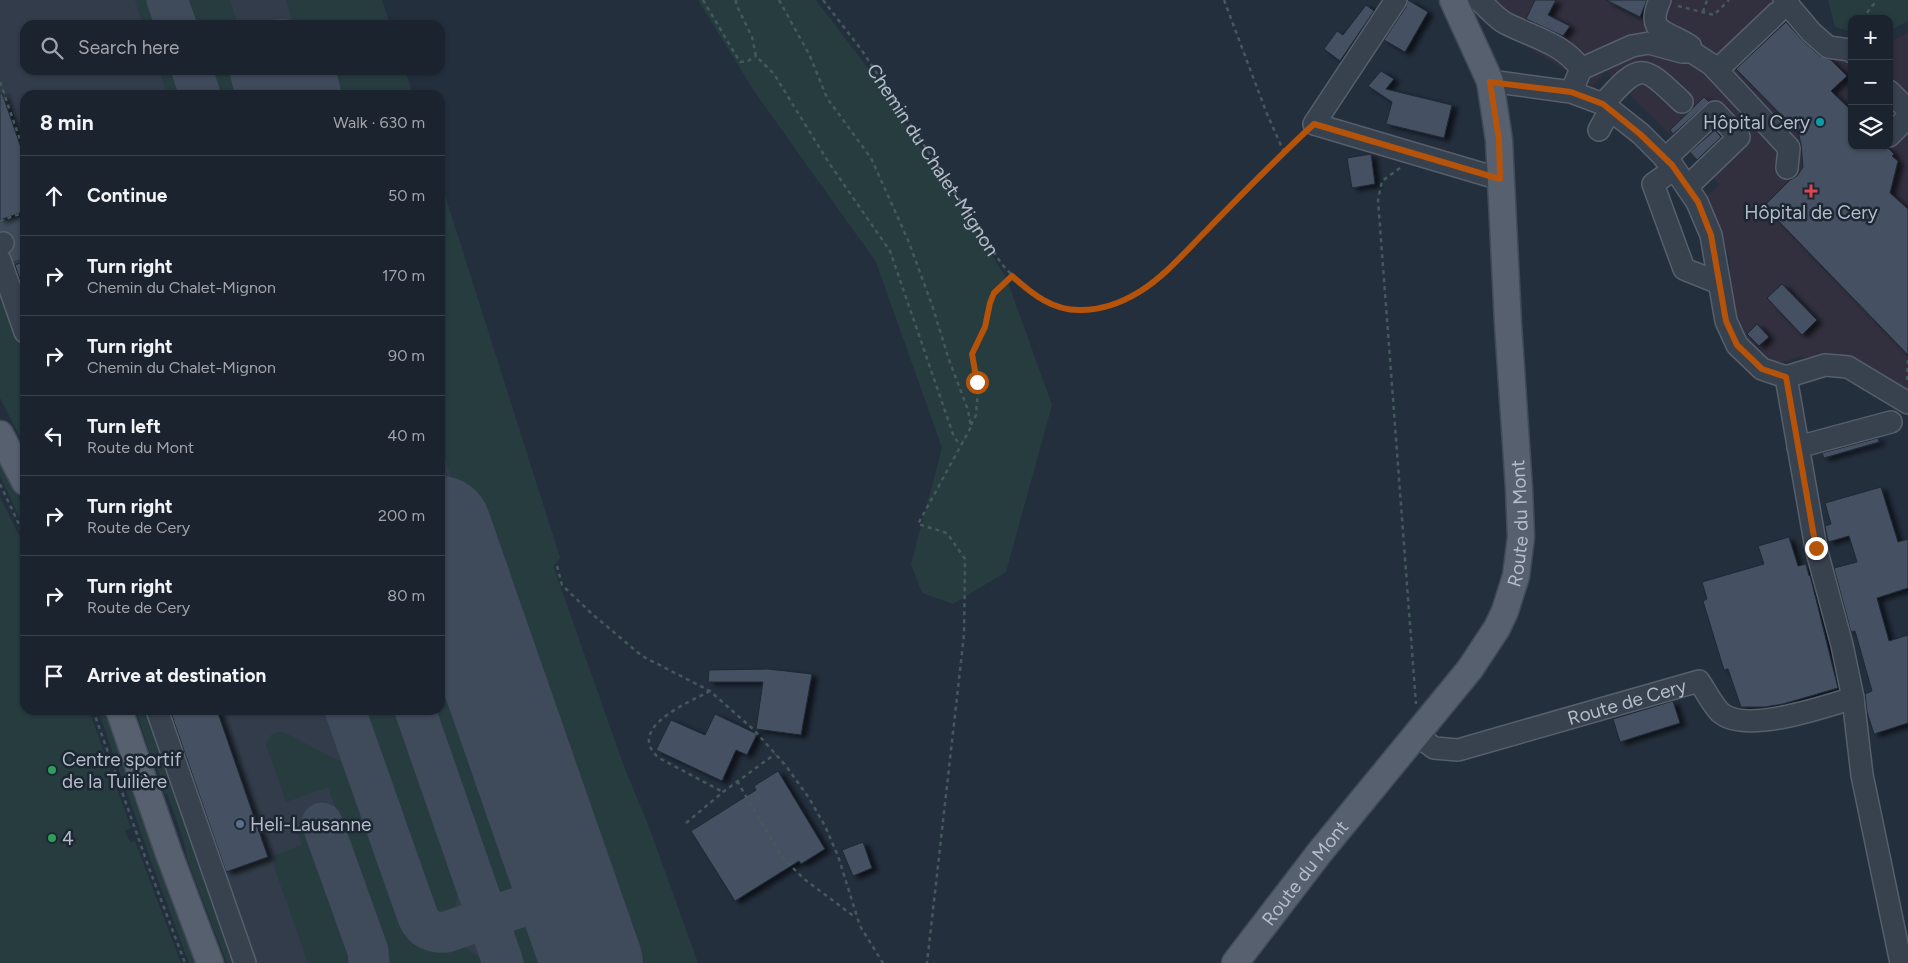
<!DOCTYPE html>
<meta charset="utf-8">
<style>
:root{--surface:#1b232e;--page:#282f3a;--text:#f1f3f6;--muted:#a0a4aa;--line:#39404a}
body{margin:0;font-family:Figtree,sans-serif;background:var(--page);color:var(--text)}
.controls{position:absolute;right:15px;top:15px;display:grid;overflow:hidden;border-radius:10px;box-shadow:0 1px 4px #0004}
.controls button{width:45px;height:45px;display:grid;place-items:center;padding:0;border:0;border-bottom:1px solid var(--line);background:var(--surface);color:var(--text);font:25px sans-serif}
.stop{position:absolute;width:15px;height:15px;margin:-11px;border:4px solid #b45309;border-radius:50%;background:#fff}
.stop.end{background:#b45309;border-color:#fff;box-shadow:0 1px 5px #0008}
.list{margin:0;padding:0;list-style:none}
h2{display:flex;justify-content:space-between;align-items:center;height:65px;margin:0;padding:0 20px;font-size:21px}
h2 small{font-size:16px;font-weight:400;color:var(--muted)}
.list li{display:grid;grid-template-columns:32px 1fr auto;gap:15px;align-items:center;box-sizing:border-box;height:80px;padding:0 20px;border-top:1px solid var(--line)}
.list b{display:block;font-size:19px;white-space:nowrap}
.list p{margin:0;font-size:16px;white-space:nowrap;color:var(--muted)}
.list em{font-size:16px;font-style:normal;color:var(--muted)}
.icon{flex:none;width:28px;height:28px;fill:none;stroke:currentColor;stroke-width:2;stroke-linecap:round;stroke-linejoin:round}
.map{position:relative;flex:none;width:1908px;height:963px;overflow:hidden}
.search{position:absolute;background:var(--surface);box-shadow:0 1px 4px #0004;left:20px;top:20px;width:425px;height:55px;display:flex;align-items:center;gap:12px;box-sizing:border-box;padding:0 18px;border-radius:15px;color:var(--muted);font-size:19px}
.panel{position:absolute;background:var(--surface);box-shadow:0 1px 4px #0004;left:20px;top:90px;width:425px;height:625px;border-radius:15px}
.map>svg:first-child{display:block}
.medical{fill:#32303f}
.airport{fill:#323c4b}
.green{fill:#263c3f}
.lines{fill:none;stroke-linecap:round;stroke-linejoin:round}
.taxiway{stroke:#3f4a5a;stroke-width:41}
.runway{stroke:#3f4a5a;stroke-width:102}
.building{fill:#455162;stroke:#1f2835;filter:url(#shadow)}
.minor-casing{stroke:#565f6c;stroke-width:24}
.major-casing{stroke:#414a57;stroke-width:29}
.path{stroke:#44595c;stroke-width:2.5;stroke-dasharray:4 4;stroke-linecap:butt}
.minor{stroke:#38414e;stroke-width:21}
.major{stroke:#56606e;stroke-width:26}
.route{stroke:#b45309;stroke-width:6}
.culture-dot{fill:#0f9aa8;stroke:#1d2633;stroke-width:2}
.health-dot{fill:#e0444e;stroke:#1d2633;stroke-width:2}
.leisure-dot{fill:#2e9e5b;stroke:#1d2633;stroke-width:2}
.service-dot{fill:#5c6f8a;stroke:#1d2633;stroke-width:2}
.labels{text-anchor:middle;stroke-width:5;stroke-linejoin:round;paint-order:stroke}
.poi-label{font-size:19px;fill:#b4bcc9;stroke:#1d2633;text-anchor:start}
.street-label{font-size:19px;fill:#b4bcc9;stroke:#1d2633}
</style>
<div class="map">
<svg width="1908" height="963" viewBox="0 0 1908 963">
<defs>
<filter id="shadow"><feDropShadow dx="5.5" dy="3" stdDeviation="2.5" flood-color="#0009"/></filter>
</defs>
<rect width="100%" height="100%" fill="#242f3e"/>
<!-- medical -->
<path class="medical" d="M1470,0H1789L1835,45L1852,49V146H1889V43L1908,32V394L1838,357H1798L1776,364L1744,335L1732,308L1729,257L1713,211L1706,197L1720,184L1606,71L1592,86L1477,17Z"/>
<!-- airport -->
<path class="airport" d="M0,0H382L390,25H25V70H405L413,95H25V442L0,382Z
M440,180L560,558L553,566L623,764L697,963H230L194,871L139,710H440Z"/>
<!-- green -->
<path class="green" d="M135,0H158L167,25H143Z
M177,0H230L238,25H186Z
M286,0H382L390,25H294Z
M698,0H816L877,80L1006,277L1052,405L1006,572L953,604L922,593L911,564L942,448L876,262L754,91Z
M1828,0H1908V21L1889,31V19H1852V32L1835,27Z
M159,70H183L191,95H167Z
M201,70H254L263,95H210Z
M310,70H405L413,95H319Z
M440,180L560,558L553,566L623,764L649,827L698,963H620L440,444Z
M0,283L7,292L25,343V447L0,398Z
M0,459L25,509V529L0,476Z
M0,496L25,548V710H89L131,828L125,831L130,842L135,841L181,963H0Z
M440,605L530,865C536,898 498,910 483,880L424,710H440Z
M98,710H107L198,963H189L151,861Z
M136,710H146L180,808L240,963H227L190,867V863L188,862L183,839L168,794L164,793L163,788L164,784L153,761L154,757L150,754Z
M359,710H405L462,872L455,908L452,915L442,918L430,915Z
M277,732H283L349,766L352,769L406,926C420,946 440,952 464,947L488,963H373L372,951L327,821L339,817L328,787L286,802L266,744L271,735Z
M309,829L317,831L322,838L361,952V963H308L276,872L273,856L302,845L298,834Z
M531,916C556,920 558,942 565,963H511C503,940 502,922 531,916Z"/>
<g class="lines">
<!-- taxiway -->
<path class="taxiway" d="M167,0L176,25
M192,70L200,95
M288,89L289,95
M3,243L25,236
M345,710L418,917C423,929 433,933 446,932L532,903C558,902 569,911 581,933
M415,710L503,963
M322,823L368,951L369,963
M532,903C554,886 556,874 551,848"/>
<!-- runway -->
<path class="runway" d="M281,70L290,95
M440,527L592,963"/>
</g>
<!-- building -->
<path class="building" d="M1408,0L1428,12L1405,52L1384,40L1406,7Z
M1535,0H1556L1548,15L1570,26L1563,36L1526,19Z
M1606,0H1647L1640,17Z
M1366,5L1374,11L1340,61L1324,49L1337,31L1343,35Z
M1786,22L1803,41L1820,56L1831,60L1847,76L1831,91L1852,111V146H1882L1888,148L1894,154L1892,156L1898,161L1890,193L1908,209V355L1764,206L1790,180L1797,176L1803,167L1801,144L1798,132L1736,69Z
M1381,71L1394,79L1386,89L1452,105L1444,138L1386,124L1392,102L1368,86Z
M0,93H2L25,159V211L0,220Z
M1704,97L1709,102L1673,134L1670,130Z
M1715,130L1721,137L1697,160L1690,152Z
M1371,154L1375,184L1352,188L1347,158Z
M25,261V294L15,265Z
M1782,284L1817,320L1802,335L1767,298Z
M1757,324L1769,337L1759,346L1747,334Z
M1878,438L1879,442L1824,458L1822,453Z
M1881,487L1898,542L1908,539V588L1877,598L1889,641L1908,635V723L1874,734L1867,712L1865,694L1872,691L1855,631L1851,632L1834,568L1857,562L1849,536L1828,542L1825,526L1831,524L1825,503Z
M1789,537L1798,566L1806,564L1809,576L1810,575L1838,688L1783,704L1765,707H1741L1728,669L1724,670L1703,601L1707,599L1702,582L1764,564L1758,546Z
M768,669L812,674L801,735L756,729L763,682H708L709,670Z
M1673,701L1680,723L1620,742L1613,719Z
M170,710H217L268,857L226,872Z
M715,714L757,734L747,755L736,750L722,781L656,750L671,720L705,735Z
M778,771L825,849L801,864L799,861L735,901L691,831L756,790L754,786Z
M863,842L872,868L853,876L842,850Z"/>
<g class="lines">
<defs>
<g id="minor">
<path d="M1396,0L1314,124L1500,179"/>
<path d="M1479,0C1487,7 1496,18 1505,23C1532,37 1563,43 1581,69L1575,83"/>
<path d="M1784,0L1811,32L1828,47L1850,50L1852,52"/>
<path d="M1689,50L1712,65L1789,148L1787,168"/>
<path d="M1581,69L1632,46L1649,43L1682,52H1687L1689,50L1690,46L1687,44C1663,30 1646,31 1660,0"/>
<path d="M1717,70L1777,13"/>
<path d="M1490,81L1571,92L1603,104L1641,134L1672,165L1697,202L1711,235L1726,321L1737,345L1762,369L1786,377L1825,365L1848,367L1908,403"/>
<path d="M1889,91L1908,110"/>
<path d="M1603,104C1641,61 1642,64 1682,102"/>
<path d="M1599,130L1610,110"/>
<path d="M1889,136L1908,117"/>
<path d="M1665,159L1715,112L1739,137L1687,187"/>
<path d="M1674,169L1653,184L1684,269L1719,283"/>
<path d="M0,244L3,243"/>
<path d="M0,260L25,332"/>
<path d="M1786,377L1816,548L1842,645L1853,698L1862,775L1901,963"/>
<path d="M1798,447L1891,422"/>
<path d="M157,710L245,963"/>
<path id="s2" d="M1417,735L1434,748L1458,750L1699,681C1705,690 1714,707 1721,713C1746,734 1824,707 1853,698"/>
</g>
<g id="major">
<path d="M0,434L25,482"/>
<path d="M119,710L169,854L210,963"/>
<path id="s3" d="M1235,963L1320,852L1470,669L1497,628L1505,611L1516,576L1521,537L1519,489L1508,324L1499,140L1490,81L1453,0"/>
</g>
</defs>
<!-- minor casing -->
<use href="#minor" class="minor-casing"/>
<!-- major casing -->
<use href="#major" class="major-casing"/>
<!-- path -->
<g class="path">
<path d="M703,0L740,62L748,61L756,56"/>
<path d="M736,0V4L752,37L756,56L774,74L829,163L890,251L953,434L957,441H963"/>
<path d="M779,0L810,56L827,98L871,158L908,240L932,305L949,360L968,410L971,427L918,524L947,533L965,559L964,635L927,963"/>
<path id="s1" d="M823,0L863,52L1001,263C1080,356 1142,295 1208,229C1239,197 1269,165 1302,135"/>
<path d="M1224,0L1267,114L1284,152"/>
<path d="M1678,6L1714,15L1729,0"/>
<path d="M1703,12L1707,0"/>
<path d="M1862,19L1877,0"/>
<path d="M0,82L25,154"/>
<path d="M1400,168L1382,181L1378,200L1416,704"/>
<path d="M0,221L25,212"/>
<path d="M1907,380L1908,360"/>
<path d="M971,425L976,415L978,390L972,354L985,327L990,303L994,293L1012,276"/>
<path d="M0,484L25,537"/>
<path d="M557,566L562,585L591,613L642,656L710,691L754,730L786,766L809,798L825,826L838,856L860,926L883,963"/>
<path d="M710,691C690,702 624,728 659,758L723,792"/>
<path d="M93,710L149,868L185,963"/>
<path d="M737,781L782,857L804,879L855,917"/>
<path d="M686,823L723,792L775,754"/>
</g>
<!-- minor -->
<use href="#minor" class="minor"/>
<!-- major -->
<use href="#major" class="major"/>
</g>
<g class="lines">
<!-- route -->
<path class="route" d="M977,382L972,354L985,327L990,303L994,293L1012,276C1032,294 1053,311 1081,310C1102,310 1121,303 1139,292C1164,277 1185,252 1206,231C1242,194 1277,158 1314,124L1500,179L1499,140L1490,82L1571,92L1603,104L1640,134L1672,165L1698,202L1711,235L1726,321L1737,345L1762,369L1786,377L1816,548"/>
</g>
<!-- markers -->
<circle class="culture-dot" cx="1820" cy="122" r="5"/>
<path class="health-dot" d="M1808.5 183.5h5v5h5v5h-5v5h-5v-5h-5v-5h5z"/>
<g class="leisure-dot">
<circle cx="52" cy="770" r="5"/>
<circle cx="52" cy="838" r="5"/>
</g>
<circle class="service-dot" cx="240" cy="824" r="5"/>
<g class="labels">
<!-- poi labels -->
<g class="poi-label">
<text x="1810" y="129" text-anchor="end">Hôpital Cery</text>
<text x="1811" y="219" text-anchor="middle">Hôpital de Cery</text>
<text x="62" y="766">Centre sportif<tspan x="62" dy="22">de la Tuilière</tspan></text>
<text x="250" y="831">Heli-Lausanne</text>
<text x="62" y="845">4</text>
</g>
<!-- street labels -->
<g class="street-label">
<text dy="7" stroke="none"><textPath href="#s1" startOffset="194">Chemin du Chalet-Mignon</textPath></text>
<text dy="7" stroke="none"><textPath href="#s3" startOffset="534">Route du Mont</textPath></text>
<text dy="7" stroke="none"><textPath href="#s2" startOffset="221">Route de Cery</textPath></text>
<text dy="7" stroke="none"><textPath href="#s3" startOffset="114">Route du Mont</textPath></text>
</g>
</g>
</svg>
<div class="controls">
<button>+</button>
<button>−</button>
<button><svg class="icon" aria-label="layers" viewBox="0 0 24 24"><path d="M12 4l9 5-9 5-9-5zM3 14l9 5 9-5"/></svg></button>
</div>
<div class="stop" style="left:977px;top:382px"></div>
<div class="stop end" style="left:1816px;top:548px"></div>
<div class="search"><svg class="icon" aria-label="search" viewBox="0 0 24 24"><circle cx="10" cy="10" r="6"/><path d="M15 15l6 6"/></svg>Search here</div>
<section class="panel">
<h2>8 min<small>Walk · 630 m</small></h2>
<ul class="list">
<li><svg class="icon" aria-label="ahead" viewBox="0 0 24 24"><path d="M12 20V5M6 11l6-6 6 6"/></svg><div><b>Continue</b></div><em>50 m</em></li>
<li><svg class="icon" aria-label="right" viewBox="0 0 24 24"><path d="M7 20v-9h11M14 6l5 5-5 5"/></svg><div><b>Turn right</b><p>Chemin du Chalet-Mignon</p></div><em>170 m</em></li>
<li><svg class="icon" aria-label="right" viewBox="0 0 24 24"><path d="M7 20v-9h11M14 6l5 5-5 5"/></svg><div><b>Turn right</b><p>Chemin du Chalet-Mignon</p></div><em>90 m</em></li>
<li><svg class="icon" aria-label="left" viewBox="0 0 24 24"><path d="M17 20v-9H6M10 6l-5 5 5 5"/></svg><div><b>Turn left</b><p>Route du Mont</p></div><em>40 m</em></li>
<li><svg class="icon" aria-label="right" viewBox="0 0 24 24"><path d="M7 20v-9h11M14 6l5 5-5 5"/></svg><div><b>Turn right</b><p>Route de Cery</p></div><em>200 m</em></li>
<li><svg class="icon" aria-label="right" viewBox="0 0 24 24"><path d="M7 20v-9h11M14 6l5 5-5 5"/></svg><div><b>Turn right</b><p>Route de Cery</p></div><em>80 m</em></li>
<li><svg class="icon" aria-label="arrive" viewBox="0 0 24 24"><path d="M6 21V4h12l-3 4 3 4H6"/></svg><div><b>Arrive at destination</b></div></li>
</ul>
</section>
</div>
